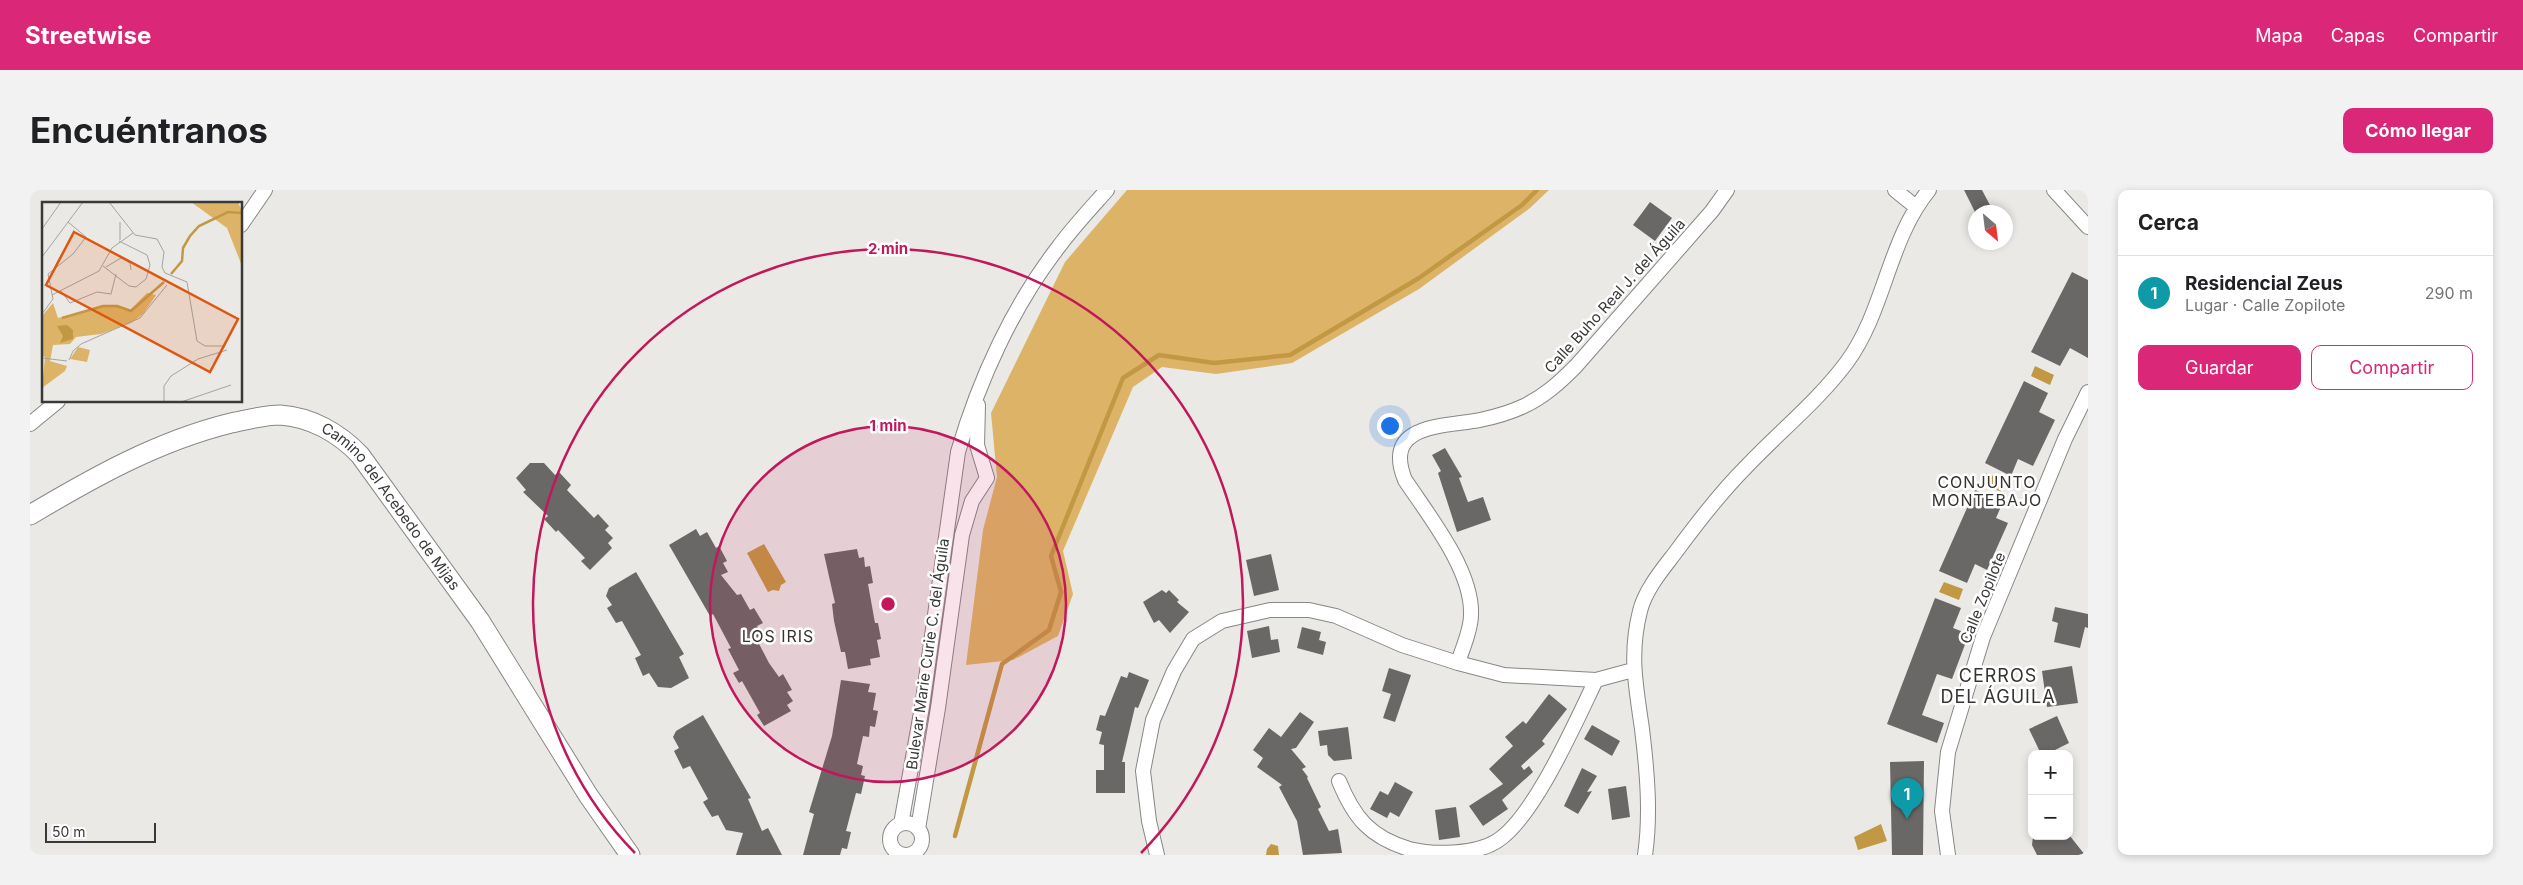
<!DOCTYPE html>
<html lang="es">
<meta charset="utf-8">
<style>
:root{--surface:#fff;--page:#f2f2f2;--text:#202124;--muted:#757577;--line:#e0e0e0;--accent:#db2777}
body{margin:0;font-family:Inter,sans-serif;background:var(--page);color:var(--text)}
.controls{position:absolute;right:15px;bottom:15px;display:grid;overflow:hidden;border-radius:10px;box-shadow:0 2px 8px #0003}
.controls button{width:45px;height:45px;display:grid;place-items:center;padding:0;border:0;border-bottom:1px solid var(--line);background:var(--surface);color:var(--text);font:25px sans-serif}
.compass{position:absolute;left:1938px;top:15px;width:45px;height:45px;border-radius:50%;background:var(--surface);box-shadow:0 2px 8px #0003;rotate:152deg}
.scale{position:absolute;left:15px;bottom:12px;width:111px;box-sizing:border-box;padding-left:5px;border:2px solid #393938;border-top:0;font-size:14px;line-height:18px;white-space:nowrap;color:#393938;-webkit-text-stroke:4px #fff;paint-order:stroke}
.you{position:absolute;left:1359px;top:235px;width:18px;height:18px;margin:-12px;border:4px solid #fff;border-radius:50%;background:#1a73e8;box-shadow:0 0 0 8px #1a73e833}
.badge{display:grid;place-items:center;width:32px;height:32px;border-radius:50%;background:var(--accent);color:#fff;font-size:16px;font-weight:700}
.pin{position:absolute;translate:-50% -41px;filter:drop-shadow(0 1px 2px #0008)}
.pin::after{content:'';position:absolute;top:26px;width:18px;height:15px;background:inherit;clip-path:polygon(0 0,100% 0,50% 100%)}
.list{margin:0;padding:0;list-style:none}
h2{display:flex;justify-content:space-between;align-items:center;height:65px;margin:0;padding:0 20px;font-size:21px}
h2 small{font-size:16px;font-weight:400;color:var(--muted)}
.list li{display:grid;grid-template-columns:32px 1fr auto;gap:15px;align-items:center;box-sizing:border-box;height:75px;padding:0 20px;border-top:1px solid var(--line)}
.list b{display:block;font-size:19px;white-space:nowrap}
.list p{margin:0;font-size:16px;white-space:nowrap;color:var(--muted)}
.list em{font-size:16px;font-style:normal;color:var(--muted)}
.actions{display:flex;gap:10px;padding:15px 20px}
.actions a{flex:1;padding:11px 0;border:1px solid var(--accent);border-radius:10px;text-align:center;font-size:18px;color:var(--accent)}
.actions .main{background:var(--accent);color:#fff}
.map{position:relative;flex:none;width:2058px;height:665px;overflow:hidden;border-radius:10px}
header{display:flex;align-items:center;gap:30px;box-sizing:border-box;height:70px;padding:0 25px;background:var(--accent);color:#fff}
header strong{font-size:24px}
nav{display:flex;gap:28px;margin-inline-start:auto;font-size:18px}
.intro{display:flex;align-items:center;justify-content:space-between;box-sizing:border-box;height:120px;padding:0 30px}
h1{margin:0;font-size:35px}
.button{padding:12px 22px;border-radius:10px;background:var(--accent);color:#fff;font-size:18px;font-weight:700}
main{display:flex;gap:30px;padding:0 30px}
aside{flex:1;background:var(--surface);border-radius:10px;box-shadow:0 2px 8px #0003}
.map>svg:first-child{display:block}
.green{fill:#ddb467}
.water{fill:#c39844}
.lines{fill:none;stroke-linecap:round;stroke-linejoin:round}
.stream{stroke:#c39844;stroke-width:4.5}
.building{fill:#6a6866}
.street-casing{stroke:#888784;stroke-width:16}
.secondary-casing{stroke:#888784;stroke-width:21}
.street{stroke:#fff;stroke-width:14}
.secondary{stroke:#fff;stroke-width:19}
.ring{fill:none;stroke:#c2185b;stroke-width:2.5}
.labels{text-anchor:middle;stroke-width:5;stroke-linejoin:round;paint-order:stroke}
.street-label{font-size:15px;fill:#393938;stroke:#fff}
.neighbourhood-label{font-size:16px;letter-spacing:1px;fill:#363432;stroke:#fff}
.quarter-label{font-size:18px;letter-spacing:1px;fill:#363432;stroke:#fff}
.inset-river{fill:none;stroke:#c39844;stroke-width:2.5}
.inset-road{fill:none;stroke:#a3a3a0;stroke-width:1}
.view{fill:#df570e;fill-opacity:0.15;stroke:#df570e;stroke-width:2.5}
.inset-edge{fill:none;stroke:#393938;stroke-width:2.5}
.centre{fill:#c2185b;stroke:#fff;stroke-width:2.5}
.ring-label{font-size:15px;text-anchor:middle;font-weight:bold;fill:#c2185b;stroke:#fff;stroke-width:5;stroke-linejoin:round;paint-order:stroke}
</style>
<header>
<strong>Streetwise</strong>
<nav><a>Mapa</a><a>Capas</a><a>Compartir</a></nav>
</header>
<div class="intro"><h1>Encuéntranos</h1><a class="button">Cómo llegar</a></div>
<main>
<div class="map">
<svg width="2058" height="665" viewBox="0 0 2058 665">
<rect width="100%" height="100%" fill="#eae9e6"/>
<!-- green -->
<path class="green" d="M1097,0H1519L1500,18L1389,99L1262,173L1186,184L1132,177L1103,197L1033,361L1043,404L1028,446L983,470L936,475L953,340L967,287L961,223L1035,72Z"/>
<!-- water -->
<path class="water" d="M2005,176L2024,185L2020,195L2001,186Z
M1956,283L1975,291L1971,302L1952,293Z
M734,354L756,392L751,395L749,401L743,400L738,402L717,363Z
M1914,392L1933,399L1929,410L1909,402Z
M1851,634L1857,651L1828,660L1824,647Z
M1241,654L1248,656L1249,665H1236L1237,659Z"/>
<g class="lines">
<!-- stream -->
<path class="stream" d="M925,646L972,474L1019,440L1031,402L1021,366L1093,188L1129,165L1184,173L1260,165L1389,88L1492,15L1507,0"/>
</g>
<!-- building -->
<path class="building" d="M1934,0H1952L1962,19L1954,22H1945Z
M1620,12L1642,28L1625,51L1603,35Z
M2042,82L2058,90V168L2040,158L2030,176L2001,162Z
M1994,191L2018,203L2009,222L2025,230L2003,276L1988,269L1981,286L1955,273Z
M1415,258L1432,287L1429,288L1438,312L1453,307L1461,330L1427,342L1408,283L1411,281L1402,265Z
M500,273H514L525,285L529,282L541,295L537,300L564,328L568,324L579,336L575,340L583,348L578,353L582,358L560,380L551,371L555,368L528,340L526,342L514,329L518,326L493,302L496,300L486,288Z
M1945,300L1973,312L1966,328L1978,333L1957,380L1945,374L1937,393L1909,381Z
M666,339L670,346L677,342L686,358L689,356L697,371L693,373L698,382L691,385L707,405L711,404L720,420L724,418L733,433L727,436L732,445L726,448L739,473L749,487L753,484L762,500L757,502L763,511L757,515L761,521L734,536L727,525L730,523L712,491L709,493L703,483L709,480L698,459L701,458L683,424L680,426L639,355Z
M827,359L829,368L834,367L835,377L840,376L843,393L838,394L845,433H848L851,449L847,450L850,467L840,469L841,475L818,479L815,462H811L804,431L802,414L805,413L794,364Z
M1241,364L1249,400L1224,406L1216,370Z
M606,382L654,464L649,467L659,488L641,498L628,497L619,483L613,486L605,468L611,465L592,431L586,433L577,418L582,415L576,406L579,398Z
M1132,400L1136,403L1139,400L1149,410L1147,412L1159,422L1140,443L1129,430L1124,433L1113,412Z
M1905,408L1931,418L1923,438L1939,444L1922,489L1907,484L1892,525L1914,533L1907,553L1857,534Z
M2025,417L2058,424V438L2055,437L2050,458L2024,452L2028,433L2022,431Z
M1239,436L1241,450L1248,449L1250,462L1222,468L1217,441Z
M1272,437L1291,442L1289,450L1296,452L1293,465L1267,458Z
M2042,476L2048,513L2017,517L2012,481Z
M1359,478L1381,485L1365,532L1353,528L1361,504L1352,501Z
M1099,482L1119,490L1108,518L1105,517L1092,572H1095V603H1066V580H1074V555L1069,554L1072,542L1066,540L1070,525L1075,526L1091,486L1097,488Z
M811,490L840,494L838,502L846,503L843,520L848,521L845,537L840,536L839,547L833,546L827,574L833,576L831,585L835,586L831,604L826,603L816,641L821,642L817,659L812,658L810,665H773L784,624L779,622L802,546Z
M1519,504L1537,519L1512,551L1515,554L1491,576L1494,580L1499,576L1503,582L1472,610L1478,619L1453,636L1439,616L1473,594L1459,579L1483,556L1475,547L1493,531L1496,534Z
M1270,522L1284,532L1266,558L1261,559L1276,577L1272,579L1278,587L1277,588L1291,617L1288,619L1299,641L1308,639L1312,663L1273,665L1267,631L1249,597L1252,595L1227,577L1233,568L1223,560L1239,538L1251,547Z
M673,525L721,608L718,609L732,641L738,638L752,665H706L713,643L696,640L688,625L682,627L673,612L678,609L660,576L653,579L644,561L649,558L643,547L646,541Z
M2027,526L2039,553L2017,564H2011L1999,539Z
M1562,535L1590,551L1582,566L1554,549Z
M1318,537L1322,569L1304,571L1298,565L1297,555L1290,556L1288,541Z
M1894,571L1893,665H1862L1860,572Z
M1552,578L1567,586L1557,602L1562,601L1548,624L1534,616Z
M1365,592L1383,602L1369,627L1360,622L1357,628L1340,619L1350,601L1358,605Z
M1596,596L1600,627L1582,630L1578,599Z
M1426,617L1430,647L1409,650L1405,620Z
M2003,646H2040L2055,665H2007L2002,655Z"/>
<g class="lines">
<defs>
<path id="street" d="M1865,0L1886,17
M2024,0L2058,37
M211,35L235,0
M0,234L28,211
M1428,473C1432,459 1441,441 1441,425C1443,381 1399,326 1375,290C1352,233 1414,237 1450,230C1464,227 1481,222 1494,216C1515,206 1530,192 1546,176L1682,21L1697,0
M1309,591C1324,628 1340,647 1379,659C1403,665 1445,665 1467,651C1504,628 1546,531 1566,490
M860 649a16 16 0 1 1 32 0a16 16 0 1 1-32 0Z
M871,634L892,517L928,262C949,190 983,115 1030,55C1044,36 1061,18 1077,0
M888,639L908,518L932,345L942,311L957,288L947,255L948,215
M1127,665L1119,631L1113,581L1123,530L1144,481L1163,449L1192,431L1240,420H1279L1306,426L1372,455L1428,473L1474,485L1566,490L1603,480
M1615,665C1621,624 1617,580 1612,539C1606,496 1599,465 1610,421C1615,400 1632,380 1645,363C1667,333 1690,303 1716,277C1749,242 1788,211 1817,172C1855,120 1858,50 1899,0
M1918,665L1912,621L1918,562L1953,447L2035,249L2058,202"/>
<g id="secondary">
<path id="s1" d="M0,325C64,287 128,251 201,233C216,230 234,225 250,225C281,227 309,243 330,265L450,431L558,605L600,665"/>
</g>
</defs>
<!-- street casing -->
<use href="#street" class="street-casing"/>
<!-- secondary casing -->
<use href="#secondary" class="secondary-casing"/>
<!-- street -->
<use href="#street" class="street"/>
<!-- secondary -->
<use href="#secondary" class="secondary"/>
</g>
<!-- distance rings -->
<circle cx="858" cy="414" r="178" fill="#c2185b" fill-opacity=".12"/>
<g class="ring">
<circle cx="858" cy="414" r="178"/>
<path d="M605 663A355 355 0 1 1 1111 663"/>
</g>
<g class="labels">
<!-- street labels -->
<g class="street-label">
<text transform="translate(1585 106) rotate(-48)" y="5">Calle Buho Real J. del Águila</text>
<text dy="5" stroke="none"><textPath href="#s1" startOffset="422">Camino del Acebedo de Mijas</textPath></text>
<text transform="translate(1953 408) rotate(-68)" y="5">Calle Zopilote</text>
<text transform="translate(898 464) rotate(-82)" y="5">Bulevar Marie Curie C. del Águila</text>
</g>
<!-- neighbourhood labels -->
<g class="neighbourhood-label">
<text x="1957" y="298">CONJUNTO<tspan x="1957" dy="18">MONTEBAJO</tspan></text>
<text x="748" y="452">LOS IRIS</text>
</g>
<!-- quarter labels -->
<g class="quarter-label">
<text x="1968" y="492">CERROS<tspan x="1968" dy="21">DEL ÁGUILA</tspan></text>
</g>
</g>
<!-- overview -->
<g transform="translate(12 12)">
<rect width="200" height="200" fill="#eae9e6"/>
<path d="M149,0H196L200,9V64L185,26ZM105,91L114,93L101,112L89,121L59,132L34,135L28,142L11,143L8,159L25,164L23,169L0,186L3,155L0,154V114L11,101L16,116L62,104L75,103L88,108ZM36,145L48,148L45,160L28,157Z" fill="#ddb467"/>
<path d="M25,123L31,128V137L18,141L21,134L15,124Z" fill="#c39844"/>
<path class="inset-river" d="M129,72L140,59L141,46L148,34L157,24L186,10L200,11M20,116L61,104H75L89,109L122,80"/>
<path class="inset-road" d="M67,0L93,33L115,37L122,50L120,65L123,71L145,80L155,139L163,144H182M0,27L19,0M78,38V20M0,55L41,0M61,64L87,84L94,85L104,77L108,63L105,53L77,39M64,65L79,56L88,61L89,68M19,89L28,101L55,90L69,92L74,72M10,93L57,69L70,46L91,31M0,112L11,97L6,72L31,52L44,35L26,20M0,156L25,159M27,158L31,149L39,142L98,116L125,83M122,200V184L129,174L156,157L185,148M139,200L189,183"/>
<path class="view" d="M32,30L196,117L168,170L4,83Z"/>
<rect width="200" height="200" class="inset-edge"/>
</g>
<circle cx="858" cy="414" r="8" class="centre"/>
<g class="ring-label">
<text x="858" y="64">2 min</text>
<text x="858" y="241">1 min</text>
</g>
</svg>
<div class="controls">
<button>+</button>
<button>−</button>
</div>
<svg class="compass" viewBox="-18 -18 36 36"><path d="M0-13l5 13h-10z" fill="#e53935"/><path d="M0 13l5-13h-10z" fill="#757577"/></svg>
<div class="scale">50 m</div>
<div class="you"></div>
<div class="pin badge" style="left:1877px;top:629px;background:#0f9aa8">1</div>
</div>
<aside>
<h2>Cerca<small></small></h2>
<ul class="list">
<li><span class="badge" style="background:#0f9aa8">1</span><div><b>Residencial Zeus</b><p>Lugar · Calle Zopilote</p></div><em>290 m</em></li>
</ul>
<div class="actions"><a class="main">Guardar</a><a>Compartir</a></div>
</aside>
</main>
